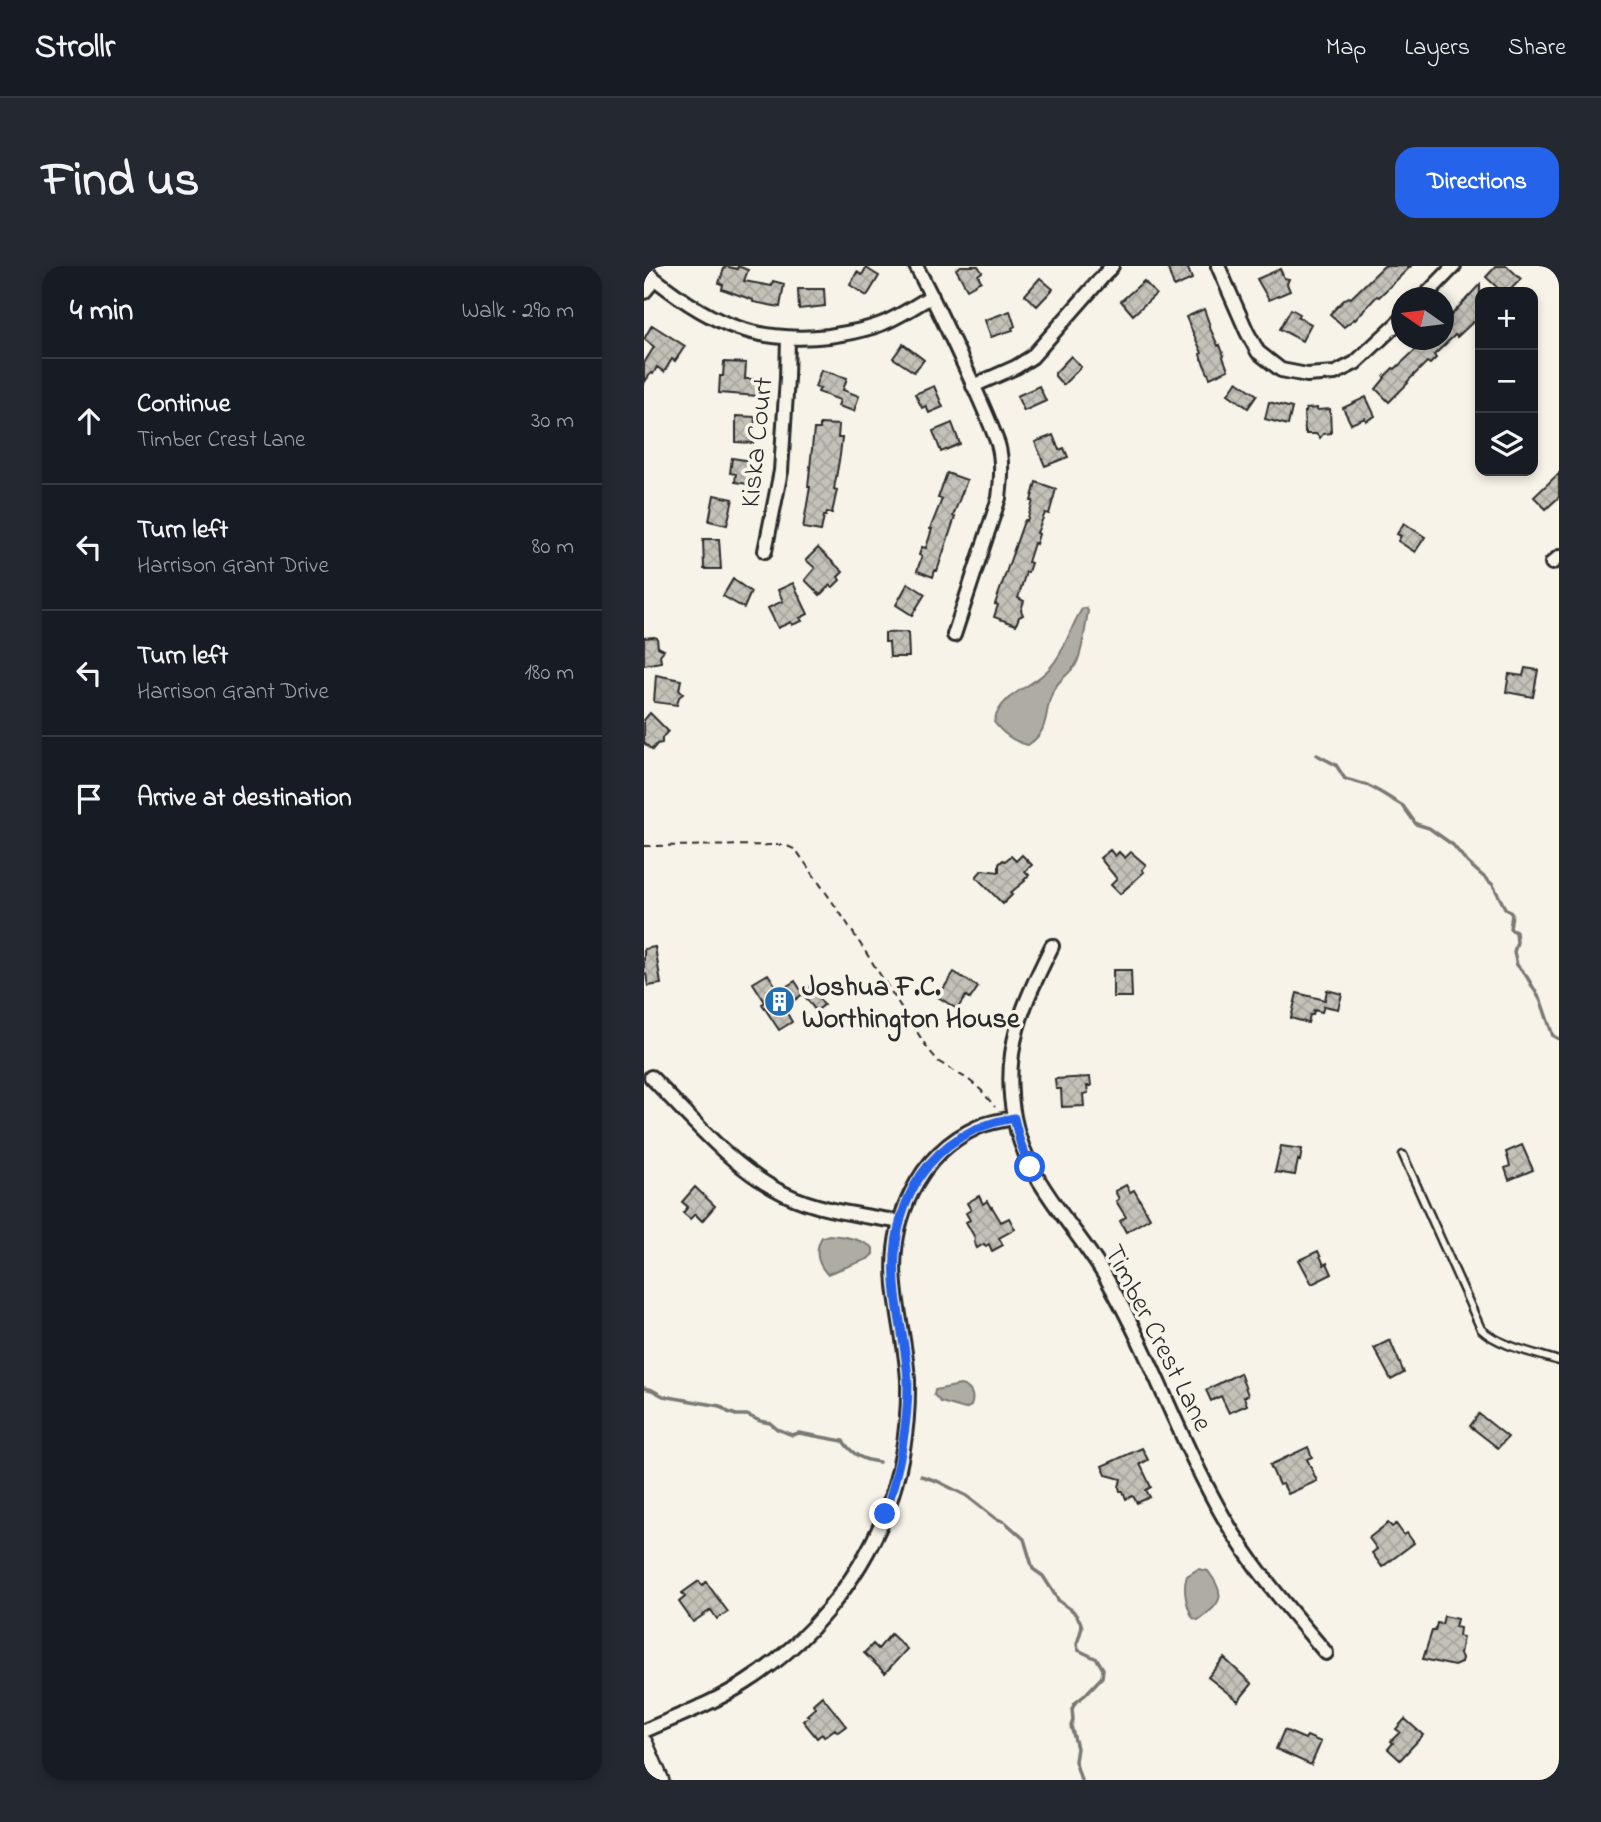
<!DOCTYPE html>
<meta charset="utf-8">
<style>
:root{--surface:#171b24;--page:#242831;--text:#f1f3f6;--muted:#9ea1a6;--line:#363941;--accent:#2563eb}
body{margin:0;font-family:"Indie Flower",sans-serif;background:var(--page);color:var(--text)}
.controls{position:absolute;right:21px;top:21px;display:grid;overflow:hidden;border-radius:14px;box-shadow:0 4px 10px #0003}
.controls button{width:63px;height:63px;display:grid;place-items:center;padding:0;border:0;border-bottom:2px solid var(--line);background:var(--surface);color:var(--text);font:35px sans-serif}
.compass{position:absolute;left:747px;top:21px;width:63px;height:63px;border-radius:50%;background:var(--surface);box-shadow:0 4px 10px #0003;rotate:284deg}
.stop{position:absolute;width:21px;height:21px;margin:-16px;border:5px solid #2563eb;border-radius:50%;background:#fff}
.stop.end{background:#2563eb;border-color:#fff;box-shadow:0 2px 7px #0008}
.list{margin:0;padding:0;list-style:none}
h2{display:flex;justify-content:space-between;align-items:center;height:91px;margin:0;padding:0 28px;font-size:30px}
h2 small{font-size:23px;font-weight:400;color:var(--muted)}
.list li{display:grid;grid-template-columns:46px 1fr auto;gap:21px;align-items:center;box-sizing:border-box;height:126px;padding:0 28px;border-top:2px solid var(--line)}
.list b{display:block;font-size:26px;white-space:nowrap}
.list p{margin:0;font-size:23px;white-space:nowrap;color:var(--muted)}
.list em{font-size:23px;font-style:normal;color:var(--muted)}
.icon{flex:none;width:38px;height:38px;fill:none;stroke:currentColor;stroke-width:2;stroke-linecap:round;stroke-linejoin:round}
.map{position:relative;flex:none;width:915px;height:1514px;overflow:hidden;border-radius:21px}
header{display:flex;align-items:center;gap:42px;box-sizing:border-box;height:98px;padding:0 35px;background:var(--surface);border-bottom:2px solid var(--line)}
header strong{font-size:33px}
nav{display:flex;gap:38px;margin-inline-start:auto;font-size:24px}
.intro{display:flex;align-items:center;justify-content:space-between;box-sizing:border-box;height:168px;padding:0 42px}
h1{margin:0;font-size:49px}
.button{padding:18px 32px;border-radius:21px;background:var(--accent);color:#fff;font-size:24px;font-weight:700}
main{display:flex;gap:42px;padding:0 42px}
aside{flex:1;background:var(--surface);border-radius:21px;box-shadow:0 4px 10px #0003}
.map>svg:first-child{display:block}
.water{fill:#afaca4;stroke:#7a7874;stroke-width:2}
.lines{fill:none;stroke-linecap:round;stroke-linejoin:round}
.stream{stroke:#7a7874;stroke-width:3.5}
.building{fill:url(#building-cross-hatch);stroke:#2b2b2b;stroke-width:2}
.service-casing{stroke:#2b2b2b;stroke-width:11}
.minor-casing{stroke:#2b2b2b;stroke-width:18}
.tertiary-casing{stroke:#2b2b2b;stroke-width:21}
.path{stroke:#2b2b2b;stroke-width:2;stroke-dasharray:7 5;stroke-linecap:butt}
.service{stroke:#f7f3e8;stroke-width:6}
.minor{stroke:#f7f3e8;stroke-width:12}
.tertiary{stroke:#f7f3e8;stroke-width:16}
.route{stroke:#2563eb;stroke-width:9}
.labels{text-anchor:middle;stroke-width:7;stroke-linejoin:round;paint-order:stroke}
.street-label{font-size:28px;fill:#2b2b2b;stroke:#f7f3e8}
.poi-label{font-size:28px;font-weight:bold;fill:#2b2b2b;stroke:#f7f3e8;text-anchor:start}
</style>
<header>
<strong>Strollr</strong>
<nav><a>Map</a><a>Layers</a><a>Share</a></nav>
</header>
<div class="intro"><h1>Find us</h1><a class="button">Directions</a></div>
<main>
<aside>
<h2>4 min<small>Walk · 290 m</small></h2>
<ul class="list">
<li><svg class="icon" aria-label="ahead" viewBox="0 0 24 24"><path d="M12 20V5M6 11l6-6 6 6"/></svg><div><b>Continue</b><p>Timber Crest Lane</p></div><em>30 m</em></li>
<li><svg class="icon" aria-label="left" viewBox="0 0 24 24"><path d="M17 20v-9H6M10 6l-5 5 5 5"/></svg><div><b>Turn left</b><p>Harrison Grant Drive</p></div><em>80 m</em></li>
<li><svg class="icon" aria-label="left" viewBox="0 0 24 24"><path d="M17 20v-9H6M10 6l-5 5 5 5"/></svg><div><b>Turn left</b><p>Harrison Grant Drive</p></div><em>180 m</em></li>
<li><svg class="icon" aria-label="arrive" viewBox="0 0 24 24"><path d="M6 21V4h12l-3 4 3 4H6"/></svg><div><b>Arrive at destination</b></div></li>
</ul>
</aside>
<div class="map">
<svg width="915" height="1514" viewBox="0 0 915 1514">
<defs>
<pattern id="building-cross-hatch" width="8" height="8" patternUnits="userSpaceOnUse" patternTransform="scale(1.75)"><rect width="8" height="8" fill="#c4c1b9"/><path d="M0 0l8 8M0 8l8-8" fill="none" stroke="#a9a69f"/></pattern>
</defs>
<rect width="100%" height="100%" fill="#f7f3e8"/>
<filter id="ink" filterUnits="userSpaceOnUse"><feTurbulence type="fractalNoise" baseFrequency=".0143" numOctaves="2"/><feDisplacementMap in="SourceGraphic" scale="14" xChannelSelector="R" yChannelSelector="G"/><feConvolveMatrix kernelMatrix="1 2 1 2 8 2 1 2 1" color-interpolation-filters="sRGB"/></filter>
<g filter="url(#ink)">
<!-- water -->
<path class="water" d="M442,342L444,345L443,351C441,364 438,389 431,400C423,410 411,417 407,430C400,450 405,465 384,479C370,476 359,468 350,456C357,427 384,424 403,405C421,387 425,363 438,343Z
M185,969C200,970 217,973 229,982V988L224,993L183,1008C173,997 170,985 178,971Z
M316,1119C327,1121 331,1130 327,1140L321,1143L297,1136L290,1129L291,1124Z
M554,1303L564,1305C583,1330 578,1337 554,1354L549,1352C543,1341 538,1323 543,1310Z"/>
<g class="lines">
<!-- stream -->
<path class="stream" d="M673,489L692,499L701,513L723,519L736,526L759,540L772,558L785,562L809,579L824,597L849,619L861,642L868,648L866,663L872,666L873,676L870,686L873,699L883,711L897,735L909,770L915,773
M0,1122L8,1124L19,1130L76,1140L84,1146L92,1149H103L116,1155L126,1157L133,1163L148,1169L155,1167L199,1175C209,1189 218,1194 235,1196
M277,1210L293,1215L323,1230L351,1252L361,1256L380,1273L389,1303L399,1310L415,1335L429,1345L436,1355L438,1361L433,1378L434,1384L453,1393L459,1403L458,1411L441,1429L431,1437L428,1443L429,1454L427,1460L433,1482L431,1495L437,1514"/>
</g>
<!-- building -->
<path class="building" d="M81,0L93,3L94,0L104,4L100,15L128,20L129,15L140,18L136,41L109,36V34L78,23L79,19L75,17Z
M317,0H334L338,6L334,9L337,15L323,23L312,3Z
M523,0H543L548,13L530,21Z
M740,0H767L735,31L733,30L711,54L710,53L700,61L686,48L701,33L705,31L707,32Z
M852,0H863L877,13L864,26H858L842,11Z
M222,2L235,10L223,30L206,19L213,6L218,9Z
M636,3L640,12L645,13L643,18L646,25L625,34L613,13Z
M396,12L409,23L393,40L381,29Z
M500,15L512,28L489,49L477,35Z
M836,18V53L832,58L829,56L813,71L811,69L790,89L792,92L786,98L783,96L763,116L764,117L745,136L732,123L741,112L740,111L749,102L751,103L782,74H800V57Z
M154,23H180L181,40L155,43Z
M560,43L566,60H565L574,80L576,79L580,90L579,91L584,104L566,112L557,92L556,88L558,87L542,51Z
M647,43L656,48L654,51L667,58L658,75L636,63Z
M366,45L371,60L368,62L369,64L347,71L341,54Z
M8,59L41,80L31,95L28,93L20,106L13,101L9,108L7,107L0,117V97L10,81L0,73Z
M259,78L280,94L270,106L249,92Z
M427,90L437,101L419,119L411,110V107Z
M80,96L102,97L101,113H114L113,130L75,127L76,110H79Z
M177,104L203,112L199,124L215,130L210,145L194,140L196,134L174,126L176,122L171,121Z
M593,115L613,129L604,142L584,128Z
M290,120L299,141L285,147L282,140L278,142L271,128Z
M395,120L402,135L380,145L373,130Z
M722,131L731,150L722,155L721,152L707,158L699,142Z
M625,136L648,142L644,159L621,153Z
M673,142V144L686,143L687,167L679,168L676,172L672,168H662V166H661L660,146H662V143Z
M92,150L111,151L109,177L92,176Z
M308,157L316,178L297,186L289,165Z
M176,158L195,159L194,172H198L196,189L190,223L193,224L188,247L183,246L182,250H180L177,265L159,262L166,221H164L170,163H176Z
M409,169L415,184L420,182L424,191L401,200L391,176Z
M88,192L108,195L104,218L91,216L92,208L86,207Z
M303,207L323,214L309,250L311,251L293,305L291,304L289,311L273,305L278,290L275,289L278,281L282,282L288,263H286L298,233L294,232Z
M915,207V231L902,243L890,231Z
M392,216L412,223L405,248L401,247L393,267L395,268L392,278L390,277L384,296L387,297L384,306H382L374,332L380,335L377,344L379,349L375,351L372,359L350,351L354,339L351,338L379,258L381,254L383,255L389,235H387Z
M70,229L89,233L83,259L65,255Z
M760,257L781,271L771,286L754,275L757,270L753,268Z
M59,273H75L77,303H60Z
M174,282L199,306L194,311L196,314L189,321L186,319L176,329L161,314L171,302L162,294Z
M89,313L107,326L100,342L79,330Z
M149,317L164,348L156,352L158,355L148,359L147,356L134,362L124,342L139,335L134,324Z
M264,317L281,328L268,349L252,339Z
M264,366L265,391H246L245,376H241V367Z
M10,371L13,372L14,381L20,384L16,389L17,396L0,399V372Z
M881,402L894,404L889,431L862,426L865,408L879,410Z
M12,409L37,414L35,424L39,428L35,431L33,439L10,436Z
M6,447L24,465L18,472V477L13,478L8,484L0,477V454Z
M466,584L471,590L475,586L481,592L487,586L502,599L498,604L500,606L476,628L467,619L473,613L456,592Z
M378,589L388,599L381,605L385,609L380,614L381,615L366,627L368,629L359,638L332,611L338,604L355,606V598L359,594L361,595L367,590L372,595Z
M11,681L17,718L4,720L2,708H0V683Z
M469,704H487L488,731H469Z
M310,706L334,721L326,733L322,730L313,743L294,731Z
M124,708L135,725L151,715L158,726L166,720L180,739L172,745L159,728L140,742L148,756L135,764L118,738L121,736L109,717Z
M683,724L698,728L694,743L680,740L678,746L670,744L669,749H666L664,757L647,752L653,727L681,734Z
M446,811L447,820H443L444,827L439,828L440,840L418,841L417,823H412L411,813Z
M878,879L889,904L865,914L861,902L866,900L862,886Z
M637,880L658,883L656,895L654,894L651,909L631,906Z
M482,919L486,926L490,924L506,952L482,966L476,955L482,951L472,935L475,933L471,925Z
M51,921L71,940L58,955L51,948L46,953L39,947L44,941L38,936Z
M335,930L339,938L343,935L347,942L348,941L357,956L365,952L371,963L355,972L359,979L348,985L345,978L342,980L340,978L333,982L330,976L331,972L322,956L326,954L322,947L327,944L323,937Z
M674,985L680,999L683,997L688,1008L668,1018L655,994Z
M746,1074L760,1107L747,1114L730,1082Z
M596,1107L604,1129L600,1131L603,1139L585,1147L577,1130L567,1135L562,1124Z
M835,1148L864,1171L854,1182L826,1160Z
M664,1181L668,1191L663,1193L673,1215L644,1228L639,1218L635,1219L626,1199Z
M498,1182L504,1194L496,1198L507,1221L502,1224L506,1231L493,1237L489,1230L482,1233L479,1225H476L475,1221L477,1213L462,1209L458,1200Z
M744,1257L748,1261L752,1258L760,1269L763,1267L770,1277L738,1301L728,1287L733,1283L725,1272Z
M55,1315L58,1319L62,1316L84,1346L73,1353L67,1344L49,1356L35,1336L41,1331L38,1327Z
M800,1350L813,1353L811,1361L816,1362L815,1370L819,1371L816,1388L818,1392L817,1397L810,1400L779,1393L788,1365H791L793,1357L798,1358Z
M247,1368L263,1383L241,1407L220,1387L229,1378L234,1383Z
M580,1392L608,1418L594,1435L564,1411Z
M178,1430L202,1460L194,1466L191,1463L180,1471L178,1468L173,1472L159,1455L165,1450L163,1449L171,1442L169,1438Z
M761,1453L779,1469L756,1494L744,1483L749,1477L747,1475L756,1466L752,1463Z
M640,1464L661,1473L663,1470L677,1476L667,1499L632,1483Z"/>
<g class="lines">
<defs>
<path id="service" d="M759,889L837,1063C855,1080 891,1087 915,1095"/>
<path id="minor" d="M272,0C290,34 306,68 322,103C333,127 345,153 354,178C359,195 357,215 355,232L310,369
M574,0L603,66L614,86L637,104L663,109L691,107L711,97L758,53
M0,4C58,53 107,79 185,70C204,67 223,64 242,56C258,49 273,39 288,30
M0,26L11,13
M779,32L810,0
M329,120L372,101L388,91L468,0
M121,285L137,205L143,112L144,72
M908,297L915,291
M408,680C379,739 357,784 370,851C382,917 432,959 464,1015C508,1091 536,1176 580,1252C608,1301 646,1344 682,1387
M7,811C46,851 90,904 141,928C176,945 218,949 256,956
M0,1465C34,1450 69,1437 101,1417C163,1378 213,1317 241,1249C257,1207 265,1159 264,1114C262,1082 254,1051 251,1019C245,956 273,888 334,861C345,856 358,854 370,852"/>
<path id="tertiary" d="M0,1477L16,1514"/>
</defs>
<!-- service casing -->
<use href="#service" class="service-casing"/>
<!-- minor casing -->
<use href="#minor" class="minor-casing"/>
<!-- tertiary casing -->
<use href="#tertiary" class="tertiary-casing"/>
<!-- path -->
<path class="path" d="M0,580L141,579L152,584L201,654L284,783L295,796L325,814L337,824L351,841"/>
<!-- service -->
<use href="#service" class="service"/>
<!-- minor -->
<use href="#minor" class="minor"/>
<!-- tertiary -->
<use href="#tertiary" class="tertiary"/>
</g>
</g>
<g class="lines" filter="url(#ink)">
<!-- route -->
<path class="route" d="M241,1248C255,1205 264,1163 264,1117C263,1083 253,1050 251,1016C246,935 286,866 370,852L376,876L386,901"/>
</g>
<!-- icons -->
<defs>
<symbol id="building-disc" viewBox="-11 -11 22 22"><circle r="9.5" fill="#1f6fb2" stroke="#f7f3e8"/><path d="M-4-6H4V6H1V3H-1V6H-4ZM-2.5-4.3h1.7v1.8h-1.7ZM.8-4.3h1.7v1.8H.8ZM-2.5-1h1.7V.8h-1.7ZM.8-1h1.7V.8H.8Z" fill="#fff"/></symbol>
</defs>
<g fill-rule="evenodd">
<use href="#building-disc" x="118" y="718" width="35" height="35"/>
</g>
<g class="labels">
<!-- street labels -->
<g class="street-label">
<text transform="translate(111 176) rotate(-84)" y="10">Kiska Court</text>
<text transform="translate(516 1071) rotate(63)" y="10">Timber Crest Lane</text>
</g>
<!-- poi labels -->
<g class="poi-label">
<text x="158" y="729">Joshua F.C.<tspan x="158" dy="32">Worthington House</tspan></text>
</g>
</g>
</svg>
<div class="controls">
<button>+</button>
<button>−</button>
<button><svg class="icon" aria-label="layers" viewBox="0 0 24 24"><path d="M12 4l9 5-9 5-9-5zM3 14l9 5 9-5"/></svg></button>
</div>
<svg class="compass" viewBox="-18 -18 36 36"><path d="M0-13l5 13h-10z" fill="#e53935"/><path d="M0 13l5-13h-10z" fill="#9ea1a6"/></svg>
<div class="stop" style="left:386px;top:901px"></div>
<div class="stop end" style="left:241px;top:1248px"></div>
</div>
</main>
